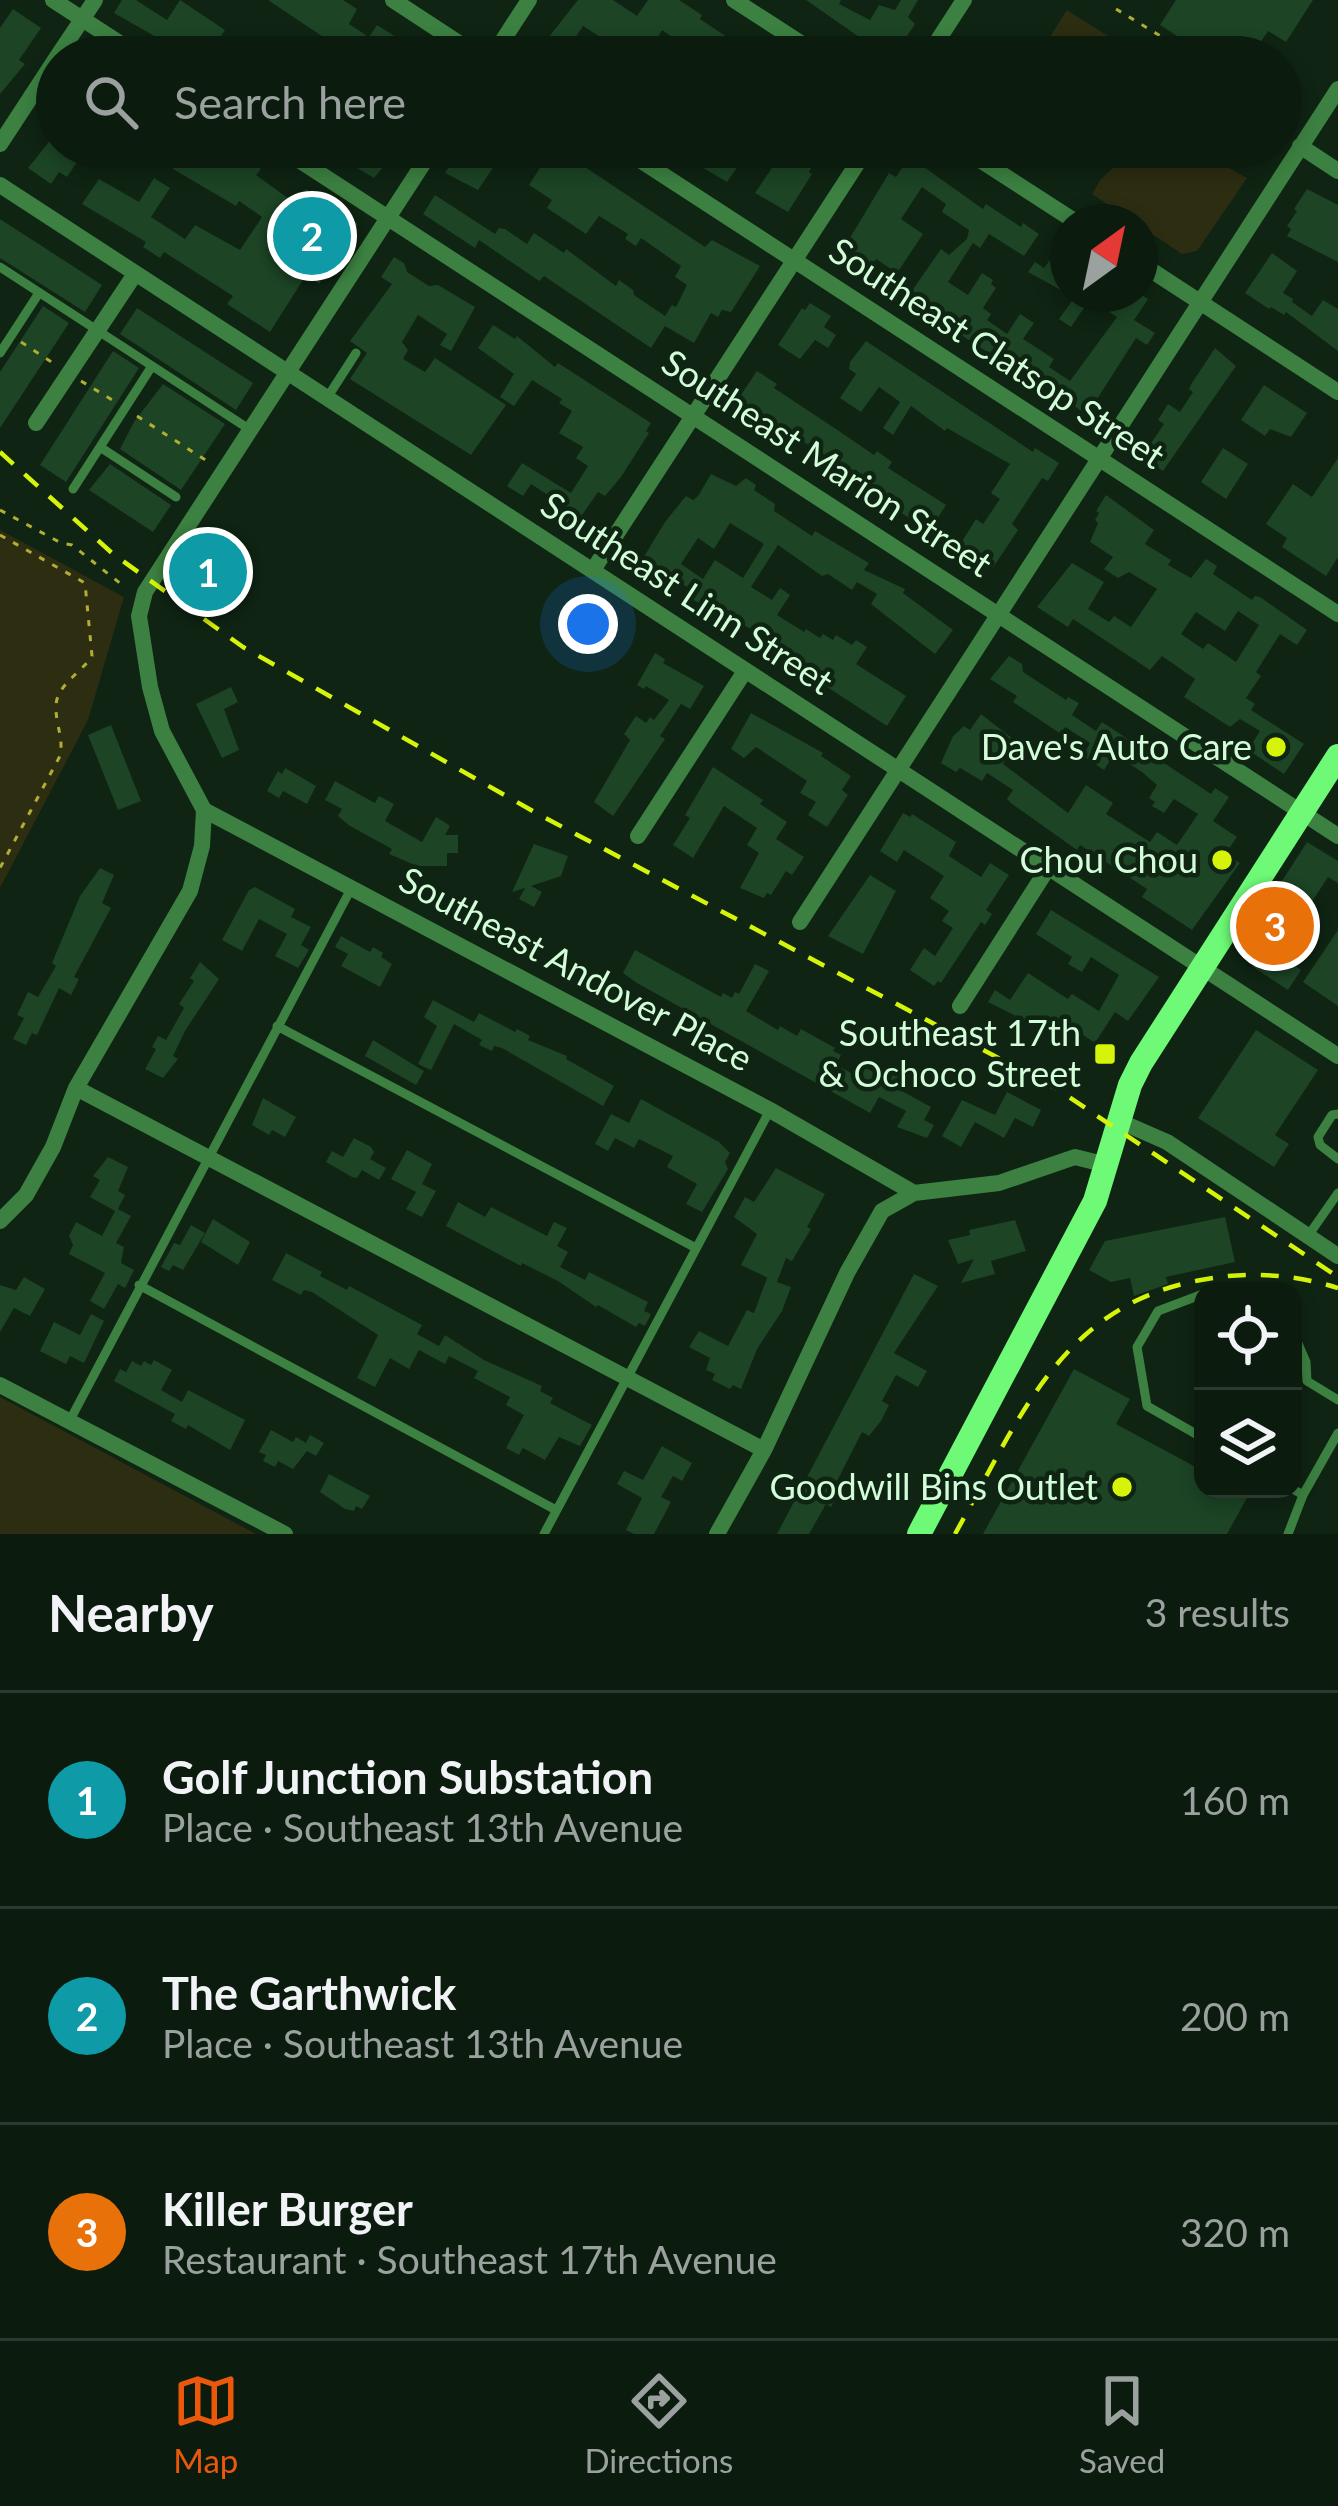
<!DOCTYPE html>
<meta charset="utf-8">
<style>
:root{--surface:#0b1b0e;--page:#19281c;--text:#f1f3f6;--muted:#9aa19e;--line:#2b392e;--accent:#ea580c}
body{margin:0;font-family:Lato,sans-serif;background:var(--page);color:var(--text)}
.controls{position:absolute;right:36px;bottom:36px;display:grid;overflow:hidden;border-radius:24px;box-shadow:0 6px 18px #0003}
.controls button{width:108px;height:108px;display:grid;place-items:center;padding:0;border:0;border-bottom:3px solid var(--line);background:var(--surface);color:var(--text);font:60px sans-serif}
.compass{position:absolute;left:1050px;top:204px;width:108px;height:108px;border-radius:50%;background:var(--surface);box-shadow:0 6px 18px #0003;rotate:33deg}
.you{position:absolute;left:588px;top:624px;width:42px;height:42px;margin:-30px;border:9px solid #fff;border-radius:50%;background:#1a73e8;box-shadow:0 0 0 18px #1a73e833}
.badge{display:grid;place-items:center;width:78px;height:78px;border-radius:50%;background:var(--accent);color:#fff;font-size:39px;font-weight:700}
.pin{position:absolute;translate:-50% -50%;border:6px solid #fff;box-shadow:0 3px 12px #0006}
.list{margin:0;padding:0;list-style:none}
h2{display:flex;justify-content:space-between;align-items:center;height:156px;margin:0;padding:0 48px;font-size:51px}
h2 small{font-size:39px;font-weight:400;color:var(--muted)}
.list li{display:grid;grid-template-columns:78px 1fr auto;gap:36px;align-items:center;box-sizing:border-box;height:216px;padding:0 48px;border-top:3px solid var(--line)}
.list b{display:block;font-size:45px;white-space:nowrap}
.list p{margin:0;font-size:39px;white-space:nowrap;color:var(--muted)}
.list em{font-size:39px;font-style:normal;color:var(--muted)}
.icon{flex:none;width:66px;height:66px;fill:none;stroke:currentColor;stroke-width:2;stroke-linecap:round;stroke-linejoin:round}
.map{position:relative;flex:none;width:1338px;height:1534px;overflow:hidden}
.search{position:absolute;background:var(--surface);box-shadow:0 6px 18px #0003;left:36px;right:36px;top:36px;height:132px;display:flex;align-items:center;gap:30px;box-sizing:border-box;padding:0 42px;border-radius:66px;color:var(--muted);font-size:45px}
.sheet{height:804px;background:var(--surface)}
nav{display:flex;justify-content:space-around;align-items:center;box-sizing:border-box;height:168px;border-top:3px solid var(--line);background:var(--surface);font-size:33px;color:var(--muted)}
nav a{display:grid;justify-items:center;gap:6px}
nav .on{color:var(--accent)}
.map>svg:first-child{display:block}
.green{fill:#2d2d12}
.building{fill:#1c4425;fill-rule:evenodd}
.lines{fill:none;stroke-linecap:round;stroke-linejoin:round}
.path{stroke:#b1ae33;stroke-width:3;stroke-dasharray:6 9;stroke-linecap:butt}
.lane{stroke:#3c8141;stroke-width:9}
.street{stroke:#3c8141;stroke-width:16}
.secondary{stroke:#6efa76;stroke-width:24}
.rail{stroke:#d5f409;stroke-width:4.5;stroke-dasharray:18 15;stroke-linecap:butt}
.poi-dot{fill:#d5f409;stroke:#0f2413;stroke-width:4.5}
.labels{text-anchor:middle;stroke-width:9;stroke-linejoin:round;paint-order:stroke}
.street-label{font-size:36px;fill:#d3fdd9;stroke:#0f2413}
.poi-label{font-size:36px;fill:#d3fdd9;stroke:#0f2413;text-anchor:end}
</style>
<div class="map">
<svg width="1338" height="1534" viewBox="0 0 1338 1534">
<rect width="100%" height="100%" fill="#0f2413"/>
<!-- green -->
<path class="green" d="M1067,10L1141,57H1037Z
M1107,147H1191L1247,178L1197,251L1182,254L1140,226V222H1134L1092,194L1101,179L1124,158Z
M0,530L124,597L88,720L0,888Z
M0,1397L256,1534H0Z"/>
<!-- building -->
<path class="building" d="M122,0H136L167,20L180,0L225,30L219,39L247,57H196L179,45L177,49L114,13Z
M268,0H343L357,9L349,24L366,35L351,57H331L338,47Z
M578,0H613L637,16L648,0H679L702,15L700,19L757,57H675L683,44L662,30L648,53L626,38L619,49L583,26L568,49L579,57H533Z
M806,0H841L839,4L870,20L879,5L895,10L901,0H918L908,17L915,24L893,57H869L875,48Z
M1176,0H1313L1286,42L1268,31L1251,57H1210L1160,25Z
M13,9L41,28L19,60L25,64L0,94V28Z
M377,25L401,40L404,36L435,57H381L363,46Z
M57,132V147H87L67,177L59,172L51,184L28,168Z
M168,147H216L241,166L246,159L261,169L256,175L296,204L306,189L358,224L319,284L306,275L270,332L227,304L233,296L164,252L160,258L143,247L146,242L82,204L99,179L139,202L154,178L170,188L151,217L185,239L195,225L240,250L262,217L239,201L236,206L173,169L181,156Z
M346,147L369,157L378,148L392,156L374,178L339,157Z
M474,147H507L478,190L445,173L457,153L466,159Z
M519,147H555L705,247L712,240L760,266L731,312L722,310L718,317L711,313L694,343L665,326L651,348L544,276L539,281L479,240L475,248L423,214L435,195L495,234L499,228L505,229L527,244L534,233L564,253L566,249L616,286L619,280L633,290L634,295L665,316L672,305L676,307L687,285L675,277L681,266L641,238L636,246L625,239L628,234L599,216L586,234L547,208L552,200L529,185L543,163Z
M668,147H751L727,182Z
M786,147H815L807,159L813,164L809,172L812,174L788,212L755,193Z
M914,160L983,209L986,204L1021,227L1023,223L1039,234L1024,256L989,234L980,248L973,243L948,282L968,295L982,273L993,280L991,284L996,288L983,308L991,314L987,320L1007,334L1020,314L1034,323L1023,339L1054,359L1049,367L1070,381L1117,317L1090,299L1071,327L1059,319L1077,294H1140L1148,299L1134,320L1155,333L1147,345L1136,338L1087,415L1002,355L998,359L955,331L957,327L909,295L941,249L949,255L967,239L969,230L942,212L946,204L922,187L901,219L923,234L897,273L876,259L869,269L842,251L889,173L896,177L906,162L910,165Z
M1307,189L1338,205V262L1287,236L1291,229L1287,226L1297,211L1294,209Z
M0,219L102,285L85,312L0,258Z
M1060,247L1068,252V294L1028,272L1035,262L1044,268Z
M1272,253L1297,271L1283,293L1293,299L1292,302L1312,316L1323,300L1338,309V351L1286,312L1284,315L1271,307L1269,309L1245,293Z
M394,257L404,263L407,272L429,286L438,285L475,307L451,351L440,345L447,334L418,315L402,342L408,350L403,359L425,372L435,358L506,405L471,455L350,379L367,353L350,341L392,284L381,277Z
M810,303L831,316L824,327L836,335L828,348L815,340L800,359L778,345L802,308L805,310Z
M43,306L69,323L0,428V372Z
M137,308L253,383L236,410L120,334Z
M493,325L515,339L517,336L555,367L558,363L651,423L646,431L649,433L621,477L605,496L598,492L580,518L587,522L579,535L558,521L565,506L531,484L523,496L507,486L522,463L571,493L588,466L576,458L583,447L559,433L572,411L559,403L562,399L532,380L514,406L500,397L514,374L478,348Z
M866,341L1033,452L1035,448L1059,463L1048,481L1042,478L1012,524L1018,530L992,569L960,552L959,546L976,519L983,524L1000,499L991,493L1010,464L947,428L945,431L911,406L893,435L883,428L900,402L879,387L861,412L840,398L856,374L849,369L850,362Z
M1215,348L1236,366L1163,471L1135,453L1142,442L1149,446L1164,424L1158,420L1168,404L1180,412L1193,392L1189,389L1192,383Z
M113,351L139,368L66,482L40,465Z
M757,371L777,384L774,388L836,429L874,455L877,451L892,462L888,468L946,505L931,529L925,532L911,523L913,520L886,504L891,497L859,474L848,469L839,483L825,474L830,467L819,461L824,454L736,402Z
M163,384L225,424L181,490L120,449L134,422Z
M1264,385L1307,413L1291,437L1270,429L1265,436L1241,420Z
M1223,448L1248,464L1226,499L1201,482Z
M1338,458V557L1326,576L1282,547L1287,538L1266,524L1293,484L1312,497Z
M110,464L171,505L153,532L89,490Z
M711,474L736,486L746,478L756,485L754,490L775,504L774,511L812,536L815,531L869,563L864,570L905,589L903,593L953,630L935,654L871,604L877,594L857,582L852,590L828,574L822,576L778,545L751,587L772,600L780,588L790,595L777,615L804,632L806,629L820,638L823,634L833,640L836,635L852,645L856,640L867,647L856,664L906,696L887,726L775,653L773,656L756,645L762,636L739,622L736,627L692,599L695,592L665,573L655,583L636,570L665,522L686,496L693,500L698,496ZM730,523L764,544L743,578L715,560L703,579L681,564L698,538L714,549Z
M1106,495L1154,530L1145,544L1171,560L1168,565L1191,578L1206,559L1217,566L1213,574L1252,600L1255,596L1260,597L1307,630L1297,645L1280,634L1256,672L1261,676L1246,698L1255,704L1251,710L1304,744L1284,774L1248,750L1260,731L1240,719L1230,727L1184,697L1195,679L1162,656L1150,670L1073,619L1068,627L1037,607L1072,563L1104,582L1088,609L1109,622L1114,616L1131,627L1157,589L1129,572L1118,578L1104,569L1113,557L1090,542L1098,523L1095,520L1099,513L1096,511ZM1238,611L1259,625L1236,662L1208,643L1203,649L1181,634L1196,612L1225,631Z
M207,545L233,562L209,599L183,582Z
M655,653L665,659L663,663L704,686L690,709L681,704L660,736L665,739L613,816L594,802L630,740L624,734L636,716L646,723L650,717L654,720L669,700L646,686L644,689L637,685Z
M1009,656L1022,664L1023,672L1066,700L1068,697L1079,703L1072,715L1096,731L1102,722L1211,794L1215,788L1229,797L1213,821L1237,837L1226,853L1240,863L1192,930L1142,897L1147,889L1080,845L1077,850L1012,804L1007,799L1013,790L987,773L982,781L960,768L956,772L941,763L953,736L964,726L970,730L981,714L1017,742L1003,764L1068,813L1086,785L1113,803L1106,814L1150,842L1157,832L1177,845L1198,814L1174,799L1164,813L1152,806L1155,802L1149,798L1157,785L1142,772L1114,754L1104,770L1083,756L1090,743L1065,727L1061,734L1013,702L1017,696L990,679Z
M231,687L238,702L224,709L239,750L222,758L196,704Z
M751,713L823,753L821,756L851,776L842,790L848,795L827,827L808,815L816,802L800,793L807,781L756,747L744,758L731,749Z
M111,725L141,801L118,810L88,735Z
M713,767L763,800L760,804L787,822L776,839L804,857L792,875L786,871L771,895L767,893L764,898L740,888L759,853L747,845L757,828L724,806L693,858L673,845L690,818L685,815Z
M285,768L316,786L307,804L283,791L279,798L267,791L278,771L282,774Z
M335,781L375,803L379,796L394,804L385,821L422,842L436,817L446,823L450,826L445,835H458V853H447V866H417L389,854L392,849L350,826L338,816L342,809L325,800Z
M903,813L910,817L912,814L956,842L949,856L981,877L990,863L1009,875L986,910L992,914L985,925L981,922L941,983L938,981L934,986L910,970L924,948L935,956L953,928L942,921L949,911L930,898L944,876L904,850L897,862L880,851Z
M1307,842L1338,861V883L1328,877L1278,954L1301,970L1288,990L1253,967L1271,940L1252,928Z
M534,844L568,856L561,876L531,886L542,892L534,907L519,899L525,888L512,892Z
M100,868L114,875L102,903L111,908L74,977L79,979L71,995L59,988L37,1035L32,1033L26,1045L13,1039L24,1018L17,1015L28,992L38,997L56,966L52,963L80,896Z
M870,875L896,891L863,954L828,936Z
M255,887L295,909L291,917L311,927L301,945L309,950L298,968L275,956L287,934L259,919L242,951L222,940L249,890Z
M1051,910L1159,977L1128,1021L1115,1012L1095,1043L1068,1025L1064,1031L1040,1016L1034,1025L988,1002L995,990L1010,1000L1028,973L1068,999L1072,994L1099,1011L1119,975L1091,957L1082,972L1068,964L1072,957L1036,934Z
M1338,930V1006L1303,982Z
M341,936L370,952L373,947L383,953L381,957L392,964L380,987L341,966L348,954L335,947Z
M635,950L721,997L723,993L732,998L735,992L739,994L755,964L769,971L746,1011L778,1030L780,1026L797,1036L801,1029L835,1048L833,1051L841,1055L836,1065L857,1076L862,1066L890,1081L893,1074L905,1080L900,1090L931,1107L924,1120L934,1125L927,1138L897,1127L906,1111L879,1097L870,1113L637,983L623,973Z
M200,962L219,979L185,1031L173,1056L178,1059L163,1078L145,1069L156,1049L152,1047L158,1036L166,1040L184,1008L179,1004L194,981L190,978Z
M433,1000L474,1022L479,1013L515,1032L517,1029L530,1036L528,1040L567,1056L566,1059L614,1086L603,1106L502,1048L494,1046L492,1051L479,1045L482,1040L454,1024L431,1070L418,1064L437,1026L424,1017Z
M1256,1030L1318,1070L1275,1135L1289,1144L1274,1167L1198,1118Z
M373,1040L424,1071L416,1085L365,1056Z
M1007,1092L1041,1110L1033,1127L1015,1118L1004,1138L975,1122L961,1147L942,1136L962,1100L995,1115Z
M263,1098L296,1117L285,1137L272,1130L269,1135L252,1125Z
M641,1099L719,1142L730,1153L725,1162L728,1169L702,1212L686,1204L697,1184L667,1167L673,1156L639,1139L634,1148L615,1138L608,1151L595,1144L611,1114L629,1123Z
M354,1138L371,1147L374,1152L370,1159L386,1168L379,1180L362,1170L357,1178L352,1177L326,1162L332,1151L343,1157Z
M407,1150L432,1164L422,1184L436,1191L422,1217L406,1209L416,1192L391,1179Z
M108,1157L128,1167L118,1191L125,1195L118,1209L131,1216L116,1243L124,1247L121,1263L134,1270L125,1288L118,1284L104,1309L90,1301L105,1273L69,1254L73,1245L69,1236L76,1222L102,1236L115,1211L90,1197L100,1180L93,1176Z
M776,1168L825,1194L807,1227L811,1229L792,1261L786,1258L777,1282L791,1287L782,1311L757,1349L741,1389L733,1385L730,1389L712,1380L715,1374L706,1370L710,1358L689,1347L699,1331L728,1346L747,1310L754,1313L767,1278L770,1279L741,1265L757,1234L734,1217L745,1197L754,1202Z
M458,1202L485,1217L491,1207L547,1236L554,1222L567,1228L557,1246L568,1252L560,1267L585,1280L589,1272L648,1302L644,1311L651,1314L645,1326L639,1323L636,1327L598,1305L596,1307L558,1281L522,1263L521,1266L446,1226Z
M1225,1217L1235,1262L1166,1277L1168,1284L1134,1296L1130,1278L1111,1282L1089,1270L1105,1241Z
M213,1219L250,1242L238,1265L201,1242Z
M1015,1220L1026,1251L991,1261L995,1274L961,1283L974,1259L958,1264L948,1240L970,1235L969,1230Z
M191,1225L205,1233L183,1270L173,1265L169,1271L161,1267L174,1243L180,1245Z
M286,1253L322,1272L320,1276L347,1290L349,1286L422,1325L417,1334L439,1346L445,1335L484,1360L542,1386L540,1391L553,1398L550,1403L592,1425L580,1446L559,1437L545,1460L523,1448L519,1455L506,1448L524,1415L506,1405L510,1397L474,1378L478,1371L449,1356L445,1364L419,1350L409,1369L390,1358L375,1387L357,1378L378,1335L312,1292L304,1290L301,1295L272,1280Z
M914,1274L938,1286L894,1353L927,1371L918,1387L896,1375L882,1401L889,1405L881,1421L869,1436L862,1432L836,1483L842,1487L831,1507L826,1504L809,1534H777Z
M24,1277L45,1289L30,1316L14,1308L0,1332V1285L16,1290Z
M91,1314L104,1321L84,1363L70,1356L66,1364L40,1351L54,1322L80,1335Z
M154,1360L172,1370L161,1390L182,1402L188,1390L245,1420L230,1450L188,1425L186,1429L171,1421L175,1414L114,1381L120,1369L126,1372L132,1361L141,1366L144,1361L151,1365Z
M1074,1369L1130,1399L1116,1424L1203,1471V1489H1235L1248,1496L1227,1534H983Z
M271,1430L293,1442L296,1437L306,1443L310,1435L324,1443L316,1456L307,1451L293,1469L278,1461L275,1467L263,1461L266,1455L259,1452Z
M662,1446L692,1463L682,1481L673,1476L661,1497L671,1502L654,1534H634L626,1530L642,1498L617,1484L624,1471L643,1480Z
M329,1474L370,1496L362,1509L356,1506L354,1511L345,1509L320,1492Z"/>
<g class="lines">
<!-- path -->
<path class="path" d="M1116,9L1195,57
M1281,115L1294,124
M21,342L53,363
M81,381L114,401
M137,416L210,463
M0,510L61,543L72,545L126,588
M0,535L85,583L92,656C82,672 57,685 56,705C55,723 64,738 60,756L0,868"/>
<!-- lane -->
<path class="lane" d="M0,267L249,429
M0,353L39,293
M327,398L356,353
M100,447L176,497
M73,489L152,366
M277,1026L696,1248
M1338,1114L1332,1115L1318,1137L1320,1145L1338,1159
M1308,1236L1338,1193
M139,1285L556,1510
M1210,1291H1218
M1203,1294L1158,1311L1137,1347L1147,1406L1203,1438
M1293,1332L1306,1362L1307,1381L1338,1400
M69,1422L352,887
M1293,1489L1303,1495L1338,1433
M544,1534L770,1110
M1288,1534L1303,1495"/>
<!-- street -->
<path class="street" d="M53,0L141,57
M393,0L480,57
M734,0L822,57
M57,57L95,0
M492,57L529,0
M927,57L964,0
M0,144L57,57
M1300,146L1338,171
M279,147L1338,836
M620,147L1338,614
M960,147L1076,222
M0,185L1338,1056
M1140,263L1338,392
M36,423L135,274
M593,570L868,147
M204,810L770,1110L914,1193
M638,836L745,671
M800,922L1338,89
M960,1006L1048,868
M76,1088L764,1450
M1119,1121L1167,1142L1338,1256
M0,1221L26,1195L53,1147L76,1088L190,891L202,846L204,810L162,731L150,687L139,616L145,592L434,147
M0,1385L285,1534
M717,1534L764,1450L847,1273L882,1211L914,1193L999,1183L1075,1157L1107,1165"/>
<!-- secondary -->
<path class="secondary" d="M919,1534L1095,1201L1130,1085L1141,1063L1338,756"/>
<!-- rail -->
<path class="rail" d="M0,452L113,554L243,647L538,814L1057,1089L1338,1277
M955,1534C1018,1422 1060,1305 1201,1280C1247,1271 1293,1274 1338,1288"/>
</g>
<!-- markers -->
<g class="poi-dot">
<circle cx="1276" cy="747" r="12"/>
<circle cx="1222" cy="860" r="12"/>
<rect x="1093" y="1042" width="24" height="24" rx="6"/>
<circle cx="1122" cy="1487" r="12"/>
</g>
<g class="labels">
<!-- street labels -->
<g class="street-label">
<text transform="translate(997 353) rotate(33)" y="13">Southeast Clatsop Street</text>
<text transform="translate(827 463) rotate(33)" y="13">Southeast Marion Street</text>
<text transform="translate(687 593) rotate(33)" y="13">Southeast Linn Street</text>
<text transform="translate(576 969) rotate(28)" y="13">Southeast Andover Place</text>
</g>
<!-- poi labels -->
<g class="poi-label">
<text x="1252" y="760">Dave's Auto Care</text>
<text x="1198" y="873">Chou Chou</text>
<text x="1081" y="1046">Southeast 17th<tspan x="1081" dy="41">&amp; Ochoco Street</tspan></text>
<text x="1098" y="1500">Goodwill Bins Outlet</text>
</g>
</g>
</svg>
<div class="controls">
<button><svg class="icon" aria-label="locate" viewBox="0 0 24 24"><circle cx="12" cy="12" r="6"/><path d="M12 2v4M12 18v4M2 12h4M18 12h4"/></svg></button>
<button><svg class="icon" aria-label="layers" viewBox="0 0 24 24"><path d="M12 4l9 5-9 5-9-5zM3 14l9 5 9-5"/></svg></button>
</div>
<svg class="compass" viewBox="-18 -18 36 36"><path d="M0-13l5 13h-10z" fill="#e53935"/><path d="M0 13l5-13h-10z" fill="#9aa19e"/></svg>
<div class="you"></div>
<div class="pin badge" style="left:208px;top:572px;background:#0f9aa8">1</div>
<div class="pin badge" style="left:312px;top:236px;background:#0f9aa8">2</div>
<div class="pin badge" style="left:1275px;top:926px;background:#e8710a">3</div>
<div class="search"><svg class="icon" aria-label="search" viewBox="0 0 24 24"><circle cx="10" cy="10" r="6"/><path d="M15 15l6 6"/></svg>Search here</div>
</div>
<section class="sheet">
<h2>Nearby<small>3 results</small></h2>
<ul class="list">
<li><span class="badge" style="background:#0f9aa8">1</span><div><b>Golf Junction Substation</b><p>Place · Southeast 13th Avenue</p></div><em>160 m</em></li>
<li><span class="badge" style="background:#0f9aa8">2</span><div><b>The Garthwick</b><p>Place · Southeast 13th Avenue</p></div><em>200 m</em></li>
<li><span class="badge" style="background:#e8710a">3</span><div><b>Killer Burger</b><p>Restaurant · Southeast 17th Avenue</p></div><em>320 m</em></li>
</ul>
</section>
<nav>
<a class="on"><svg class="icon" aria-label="map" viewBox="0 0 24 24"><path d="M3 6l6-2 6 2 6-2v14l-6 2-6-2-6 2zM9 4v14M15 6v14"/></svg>Map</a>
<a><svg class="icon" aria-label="directions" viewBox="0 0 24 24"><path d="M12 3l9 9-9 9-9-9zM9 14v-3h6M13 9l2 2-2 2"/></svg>Directions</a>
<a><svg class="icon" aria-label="saved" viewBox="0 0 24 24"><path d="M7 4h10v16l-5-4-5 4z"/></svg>Saved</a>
</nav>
